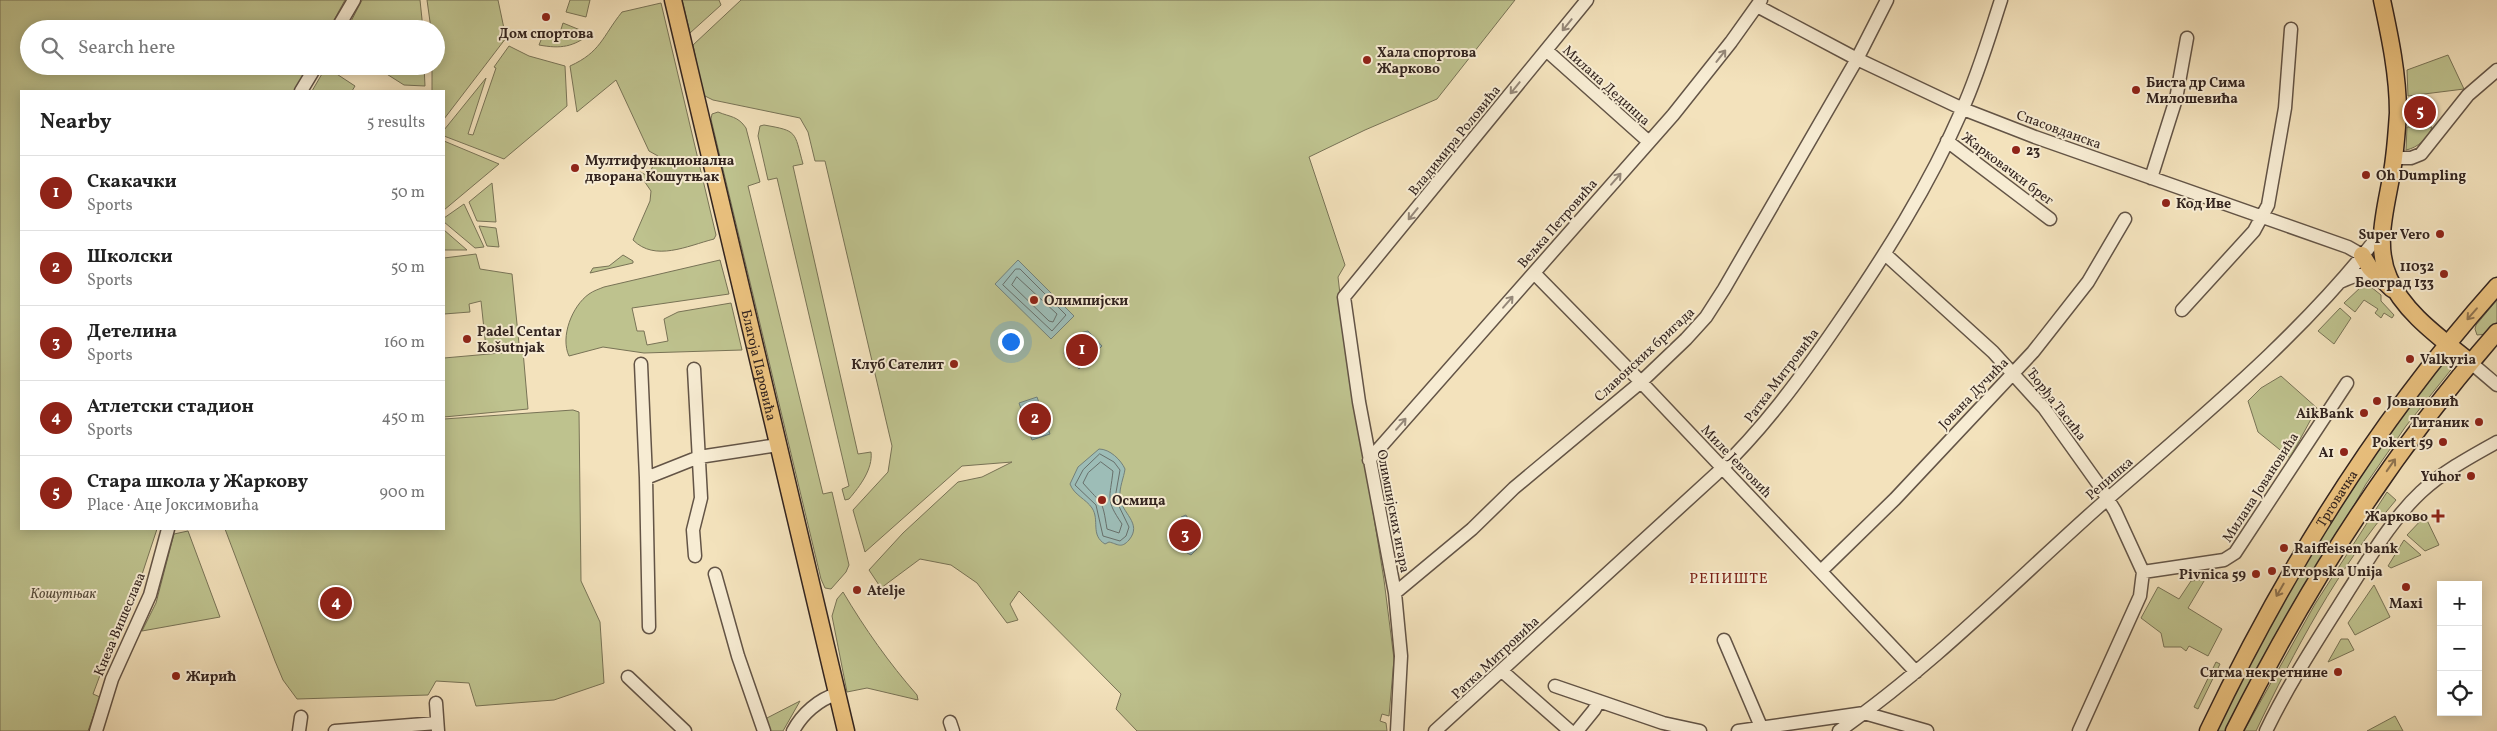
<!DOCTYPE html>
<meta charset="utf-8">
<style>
:root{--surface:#fff;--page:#f6f6f6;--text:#222;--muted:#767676;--line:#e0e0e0;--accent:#8f2418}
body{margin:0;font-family:Vollkorn,serif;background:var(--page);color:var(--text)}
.controls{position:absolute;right:15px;bottom:15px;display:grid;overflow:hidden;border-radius:0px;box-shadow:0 2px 12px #0003}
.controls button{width:45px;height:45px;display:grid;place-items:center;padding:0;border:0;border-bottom:1px solid var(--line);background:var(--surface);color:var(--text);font:25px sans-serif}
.you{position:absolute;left:1010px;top:341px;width:18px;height:18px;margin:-12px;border:4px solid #fff;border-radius:50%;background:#1a73e8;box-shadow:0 0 0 8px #1a73e833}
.badge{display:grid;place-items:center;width:32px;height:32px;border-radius:50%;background:var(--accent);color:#fff;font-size:16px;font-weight:700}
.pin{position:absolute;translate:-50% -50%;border:2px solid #fff;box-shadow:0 1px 5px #0006}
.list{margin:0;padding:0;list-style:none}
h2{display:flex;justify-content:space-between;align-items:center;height:65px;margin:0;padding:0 20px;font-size:21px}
h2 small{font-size:16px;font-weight:400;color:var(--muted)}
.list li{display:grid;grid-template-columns:32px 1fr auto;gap:15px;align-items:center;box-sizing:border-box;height:75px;padding:0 20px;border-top:1px solid var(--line)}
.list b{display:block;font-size:19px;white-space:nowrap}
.list p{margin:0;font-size:16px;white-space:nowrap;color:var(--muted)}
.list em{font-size:16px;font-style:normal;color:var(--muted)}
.icon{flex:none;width:28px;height:28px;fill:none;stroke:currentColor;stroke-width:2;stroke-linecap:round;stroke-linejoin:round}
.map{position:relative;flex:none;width:2497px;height:731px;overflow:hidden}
.search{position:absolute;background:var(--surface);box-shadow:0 2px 12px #0003;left:20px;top:20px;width:425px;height:55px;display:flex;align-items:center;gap:12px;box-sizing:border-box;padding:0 18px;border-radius:28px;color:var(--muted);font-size:19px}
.panel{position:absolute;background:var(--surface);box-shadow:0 2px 12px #0003;left:20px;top:90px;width:425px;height:440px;border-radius:0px}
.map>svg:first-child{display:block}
.green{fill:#bec28e;stroke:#787356}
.water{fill:#9dbdb7;stroke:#73807a}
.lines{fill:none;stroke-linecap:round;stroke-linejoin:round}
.shore{stroke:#68706b;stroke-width:1}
.minor-casing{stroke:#635446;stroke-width:15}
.major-casing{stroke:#33241f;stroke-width:19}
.minor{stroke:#f7ecd3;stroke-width:12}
.major{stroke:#eac17e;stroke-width:16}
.oneway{stroke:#958879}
.oneway2{stroke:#8e724e}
.poi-dot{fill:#8f2418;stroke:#f7ecd3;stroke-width:2}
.labels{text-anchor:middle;stroke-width:4;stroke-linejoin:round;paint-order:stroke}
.poi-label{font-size:14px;font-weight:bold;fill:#33241f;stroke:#f7ecd3;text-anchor:start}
.street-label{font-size:14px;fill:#33241f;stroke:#f7ecd3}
.park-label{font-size:14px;font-style:italic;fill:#564c3b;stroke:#f7ecd3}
.neighbourhood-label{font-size:15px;letter-spacing:1px;fill:#7a1f14;stroke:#f7ecd3}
</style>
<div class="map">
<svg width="2497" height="731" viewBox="0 0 2497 731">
<rect width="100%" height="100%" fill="#f3e2bc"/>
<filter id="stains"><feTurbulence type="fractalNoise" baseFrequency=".004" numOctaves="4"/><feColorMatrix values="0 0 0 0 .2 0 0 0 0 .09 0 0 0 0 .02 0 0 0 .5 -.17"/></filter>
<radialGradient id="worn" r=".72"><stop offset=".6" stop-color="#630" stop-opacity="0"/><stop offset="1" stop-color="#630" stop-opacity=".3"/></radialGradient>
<!-- green -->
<path class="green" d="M0,0H345L329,29H29V66H308L294,91H21V529H157L124,629L118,627L93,694L100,697L88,731H0Z
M362,0H420L423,29H347Z
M427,0H498L506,38L444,119V91H432V66H436V29H431Z
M570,0H590L586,17L566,12Z
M682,0H719L721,5L690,33Z
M741,0H1515L1437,99L1365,130L1309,157L1345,265L1338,277L1345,337L1384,580L1394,659L1389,716L1382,714L1380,721L1386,723L1387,731H1137L1116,709L1121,694L1019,591L1010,604L1018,620L1007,623L977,583L951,565L920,559L881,588L869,570L903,533L958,482L982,477L1012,462L962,466L865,552L853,510L888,472L892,446L825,161H815L808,132L800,118L713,100L703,95L693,45Z
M661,3L716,235L714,239C687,246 655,262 633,240L650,201L651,191L640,175V172L648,176L658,156L649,151L616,80L577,112L570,66C601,52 602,37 622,12Z
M563,23L590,34C573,47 561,49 539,45L543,35L558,39Z
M509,46L529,56L565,66L567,106L504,159L444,136V130L486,78L468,134L473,135L496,68L494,67Z
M2448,55L2464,89L2408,96L2407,70Z
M374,66H424L425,86L404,85Z
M326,67L355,86L352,91H312Z
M718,112C730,117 738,116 746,128L760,182L748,186L823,494L832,492L849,565L846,572L831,589L825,588L821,579L711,119L712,114Z
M764,125C798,131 794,131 803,164L793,166L858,454L871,452C873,469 860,486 849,499L845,500L842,489L849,486L777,178L768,180L758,136L760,126Z
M2407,127H2432C2429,138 2417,148 2406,150Z
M444,141L499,164L444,210Z
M492,183L496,222L477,221L469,202Z
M464,204L484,247L475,248L444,222V218Z
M479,226L496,228L499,247L487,246Z
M444,230L467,250H444Z
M476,254L480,269L512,274L519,344L486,348L481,301L469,304L470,312L444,314V258Z
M623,255L633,261V263L590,273L593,268L609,266Z
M720,260L729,294L632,308L637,331H644L647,345L668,341L664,319L678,312L731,303L742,350L644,353L603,347L569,356C560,337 572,306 589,294C593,291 599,289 604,287Z
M2362,286L2371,287L2381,295V301L2394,315L2392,318L2384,313L2381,318L2375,313L2378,309L2364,300L2355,312L2344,303Z
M2497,300V324L2487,334L2477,335L2475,329L2476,325Z
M2340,308L2351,318L2334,344L2318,331Z
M523,351L528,409L444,417V358Z
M2452,358L2455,361L2454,366L2406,426L2366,484L2227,731H2214L2269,621L2369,458L2446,359Z
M2281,376L2317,408L2290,458L2258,432L2248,401L2261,388Z
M573,410L579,412L581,581L600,622L604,683L554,700L476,706L469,683L436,681L428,695L297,699L283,680L275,661L225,529H444V419Z
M2387,492L2396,500C2338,568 2294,651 2256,731H2244L2315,604Z
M2425,516L2439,545L2425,551L2407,535Z
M188,531L220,617L142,631L156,603L174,534Z
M2404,540L2421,555L2391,568L2388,566Z
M2203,575L2207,576L2188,608L2222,629L2208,656L2189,646L2186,651L2181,647H2164L2161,633L2141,618L2158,587L2179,599L2191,581L2200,580Z
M2374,585L2390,617L2355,635L2348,623Z
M843,592C865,629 889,663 917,695L918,700L867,688L847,692L832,616L837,599Z
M2341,639H2348L2354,650L2328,662Z
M2216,662L2220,664L2198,709L2194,707Z
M800,701L783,731H768L765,719Z
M2395,716L2403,731H2367Z"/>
<!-- water -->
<path class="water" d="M1018,260L1074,316L1051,339L995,284Z
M1088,331L1102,346L1079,369L1064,354C1067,339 1073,334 1088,331Z
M1037,397L1050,434L1032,440L1019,403Z
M1099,449C1110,449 1121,460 1125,469C1124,477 1119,488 1120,497C1121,513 1143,523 1129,540C1121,549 1118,544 1109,542L1105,544C1090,535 1100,520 1092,508C1086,499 1074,495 1070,484L1078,467Z
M1186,515L1190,522L1191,532L1197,528L1202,536L1193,540L1197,549L1191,555L1187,553L1183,544L1175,548L1168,541V536L1172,531L1182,532L1186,530V523L1181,517Z"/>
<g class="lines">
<!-- shore -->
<path class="shore" d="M1016,269H1020L1066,315L1052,331L1003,285Z
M1017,277L1057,314L1053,322L1049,321L1012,285Z
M1086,337L1094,347L1079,361L1070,352C1071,342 1076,337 1086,337Z
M1033,404L1043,429L1037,433L1035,432L1026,408Z
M1100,454L1114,462L1120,470L1115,498L1129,527L1126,536L1120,541L1103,536L1096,505L1075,485L1083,470Z
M1101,462L1113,471C1110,499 1105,499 1122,524L1119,533L1107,529C1102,498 1103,506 1083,483L1088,473Z"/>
<defs>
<path id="minor" d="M1757,6L1857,59L1963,109L2035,137L2348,247L2362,255
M337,29L354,0
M1546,50L1649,142
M301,91L316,66
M1947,141L2050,219
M2394,158H2411L2421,154L2468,95L2497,70
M2151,178L2176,99L2187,38
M1885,254L1993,352L2044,408L2099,485L2115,511L2143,572L2140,596L2079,731
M1534,273L1641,382L1916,672
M2340,282C2353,276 2365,271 2379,278
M2182,310L2254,231L2268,205L2285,108L2291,29
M2470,362L2497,385
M641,364L646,478L649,627
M694,369L701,498L693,530L695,556
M1369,460L1673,115L1731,42L1761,0
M646,478L699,457L778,445
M1821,571L1895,499L2033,352L2088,282L2125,219
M2143,572L2224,560L2235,553L2347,383
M715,574L738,656L764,731
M1395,593L1472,529L1514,488L1641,382L1686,339L1706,317L1724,289L1857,59L1887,0
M1724,640L1762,729
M1502,671L1570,731
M628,677L685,731
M1555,686L1663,723L1700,731
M436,703L438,731
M950,722L953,731
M96,731L112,679L150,595L168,529
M299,731L301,717
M335,731L437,723
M793,731C802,714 819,699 837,694
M1397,731L1401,656L1395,593L1359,402L1344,297L1587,0
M1435,731L1716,474C1763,429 1800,379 1837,325C1884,257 1929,186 1962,110C1978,75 1989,37 2001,0
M1577,731L1594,710L1599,701
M1738,731L1864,713L1927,731
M1839,731C1932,666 2012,584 2096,509C2195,422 2302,336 2382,231
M2266,731C2289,683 2319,638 2347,593C2369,559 2391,520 2421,492C2444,471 2470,457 2497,442"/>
<g id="major">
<path id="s1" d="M673,0L846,731"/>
<path d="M2382,0C2390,37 2398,75 2398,113C2397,128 2396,143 2394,158C2390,197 2372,240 2389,278C2404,313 2442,339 2470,362"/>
<path d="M2362,255L2370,268L2392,289"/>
<path id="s2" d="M2208,731C2285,569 2378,419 2497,286"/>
<path d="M2234,731C2306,587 2391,453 2497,332"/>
</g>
</defs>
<!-- minor casing -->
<use href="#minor" class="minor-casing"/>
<!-- major casing -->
<use href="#major" class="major-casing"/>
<!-- minor -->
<use href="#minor" class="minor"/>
<!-- major -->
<use href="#major" class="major"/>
</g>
<!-- one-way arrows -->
<defs><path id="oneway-shaft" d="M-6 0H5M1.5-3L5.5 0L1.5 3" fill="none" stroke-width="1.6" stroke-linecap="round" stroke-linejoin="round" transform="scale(1.25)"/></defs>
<g class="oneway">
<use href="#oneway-shaft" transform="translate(1567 25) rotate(129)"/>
<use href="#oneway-shaft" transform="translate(1721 56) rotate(-52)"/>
<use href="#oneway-shaft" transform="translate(1515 88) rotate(129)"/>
<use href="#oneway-shaft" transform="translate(1616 179) rotate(-49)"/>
<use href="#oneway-shaft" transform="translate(1413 214) rotate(129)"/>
<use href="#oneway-shaft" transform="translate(1508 302) rotate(-49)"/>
<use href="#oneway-shaft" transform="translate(1401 424) rotate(-49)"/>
</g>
<g class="oneway2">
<use href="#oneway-shaft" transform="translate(2472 314) rotate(131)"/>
<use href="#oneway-shaft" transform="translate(2391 465) rotate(-55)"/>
<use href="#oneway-shaft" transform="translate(2280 590) rotate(120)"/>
</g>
<!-- markers -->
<g class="poi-dot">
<circle cx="546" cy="17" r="5"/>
<circle cx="1367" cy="60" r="5"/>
<circle cx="2136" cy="90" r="5"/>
<circle cx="2016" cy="150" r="5"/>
<circle cx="575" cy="168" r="5"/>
<circle cx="2366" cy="175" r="5"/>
<circle cx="2166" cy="203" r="5"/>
<circle cx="2440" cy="234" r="5"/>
<circle cx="2444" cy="274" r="5"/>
<circle cx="1034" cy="300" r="5"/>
<circle cx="467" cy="339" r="5"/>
<circle cx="2410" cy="359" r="5"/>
<circle cx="954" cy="364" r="5"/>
<circle cx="2377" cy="401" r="5"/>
<circle cx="2364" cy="413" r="5"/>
<circle cx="2479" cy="422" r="5"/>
<circle cx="2443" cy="442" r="5"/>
<circle cx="2344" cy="452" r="5"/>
<circle cx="2471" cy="476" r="5"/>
<circle cx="1102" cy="500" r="5"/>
<path d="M2435.5 508.5h5v5h5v5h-5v5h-5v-5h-5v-5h5z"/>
<circle cx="2284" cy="548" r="5"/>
<circle cx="2272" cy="571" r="5"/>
<circle cx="2256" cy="574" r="5"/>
<circle cx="2406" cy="587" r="5"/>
<circle cx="857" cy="590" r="5"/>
<circle cx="2338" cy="672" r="5"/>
<circle cx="176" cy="676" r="5"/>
</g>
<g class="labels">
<!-- poi labels -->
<g class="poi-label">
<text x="546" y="38" text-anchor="middle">Дом спортова</text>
<text x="1377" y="57">Хала спортова<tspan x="1377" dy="16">Жарково</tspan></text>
<text x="2146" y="87">Биста др Сима<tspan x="2146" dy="16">Милошевића</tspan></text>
<text x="2026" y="155">23</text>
<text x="585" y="165">Мултифункционална<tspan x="585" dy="16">дворана Кошутњак</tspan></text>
<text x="2376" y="180">Oh Dumpling</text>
<text x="2176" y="208">Код Иве</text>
<text x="2430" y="239" text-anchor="end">Super Vero</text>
<text x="2434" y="271" text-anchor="end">11032<tspan x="2434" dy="16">Београд 133</tspan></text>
<text x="1044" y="305">Олимпијски</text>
<text x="477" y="336">Padel Centar<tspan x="477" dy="16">Košutnjak</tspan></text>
<text x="2420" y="364">Valkyria</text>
<text x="944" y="369" text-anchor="end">Клуб Сателит</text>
<text x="2387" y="406">Јовановић</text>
<text x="2354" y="418" text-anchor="end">AikBank</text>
<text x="2469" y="427" text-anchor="end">Титаник</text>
<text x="2433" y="447" text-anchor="end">Pokert 59</text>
<text x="2334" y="457" text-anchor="end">A1</text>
<text x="2461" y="481" text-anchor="end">Yuhor</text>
<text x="1112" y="505">Осмица</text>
<text x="2428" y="521" text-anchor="end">Жарково</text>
<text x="2294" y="553">Raiffeisen bank</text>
<text x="2282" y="576">Evropska Unija</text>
<text x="2246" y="579" text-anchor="end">Pivnica 59</text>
<text x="867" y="595">Atelje</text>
<text x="2406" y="608" text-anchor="middle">Maxi</text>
<text x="2328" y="677" text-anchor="end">Сигма некретнине</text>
<text x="186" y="681">Жирић</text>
</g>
<!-- street labels -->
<g class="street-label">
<text transform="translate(1607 85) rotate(42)" y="5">Милана Дединца</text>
<text transform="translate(2059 129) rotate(20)" y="5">Спасовданска</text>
<text transform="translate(1454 140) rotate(-51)" y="5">Владимира Роловића</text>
<text transform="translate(2008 168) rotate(37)" y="5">Жарковачки брег</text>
<text transform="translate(1557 223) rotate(-49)" y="5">Вељка Петровића</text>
<text transform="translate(1644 354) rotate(-43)" y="5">Славонских бригада</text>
<text dy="5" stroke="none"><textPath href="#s1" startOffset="375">Благоја Паровића</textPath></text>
<text transform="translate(1781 375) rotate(-53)" y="5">Ратка Митровића</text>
<text transform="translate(1973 393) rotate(-46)" y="5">Јована Дучића</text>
<text transform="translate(2057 404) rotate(52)" y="5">Ђорђа Тасића</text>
<text transform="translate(1737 461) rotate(46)" y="5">Миле Јевтовић</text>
<text transform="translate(2109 478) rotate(-41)" y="5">Репишка</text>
<text transform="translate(2260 487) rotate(-57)" y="5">Милана Јовановића</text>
<text dy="5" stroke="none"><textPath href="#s2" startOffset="266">Трговачка</textPath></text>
<text transform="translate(1394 511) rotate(79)" y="5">Олимпијских игара</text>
<text transform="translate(119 624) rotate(-67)" y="5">Кнеза Вишеслава</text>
<text transform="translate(1495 657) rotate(-43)" y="5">Ратка Митровића</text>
</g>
<!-- park labels -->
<g class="park-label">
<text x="63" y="598">Кошутњак</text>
</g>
<!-- neighbourhood labels -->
<g class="neighbourhood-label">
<text x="1729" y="583">РЕПИШТЕ</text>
</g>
</g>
<rect width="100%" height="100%" filter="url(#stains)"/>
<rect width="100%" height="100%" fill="url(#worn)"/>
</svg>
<div class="controls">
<button>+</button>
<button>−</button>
<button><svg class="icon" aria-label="locate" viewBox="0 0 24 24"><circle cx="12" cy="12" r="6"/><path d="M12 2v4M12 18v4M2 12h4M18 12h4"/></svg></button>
</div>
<div class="you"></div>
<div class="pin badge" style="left:1082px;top:350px">1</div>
<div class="pin badge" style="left:1035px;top:419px">2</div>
<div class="pin badge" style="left:1185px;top:535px">3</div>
<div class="pin badge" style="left:336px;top:603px">4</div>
<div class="pin badge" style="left:2420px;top:112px">5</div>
<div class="search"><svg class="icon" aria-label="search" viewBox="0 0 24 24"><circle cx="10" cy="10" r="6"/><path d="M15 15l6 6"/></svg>Search here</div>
<section class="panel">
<h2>Nearby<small>5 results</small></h2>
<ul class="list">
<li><span class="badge">1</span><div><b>Скакачки</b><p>Sports</p></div><em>50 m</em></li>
<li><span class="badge">2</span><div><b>Школски</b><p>Sports</p></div><em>50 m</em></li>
<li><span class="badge">3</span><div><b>Детелина</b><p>Sports</p></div><em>160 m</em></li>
<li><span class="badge">4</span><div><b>Атлетски стадион</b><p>Sports</p></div><em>450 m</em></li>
<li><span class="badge">5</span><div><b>Стара школа у Жаркову</b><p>Place · Аце Јоксимовића</p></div><em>900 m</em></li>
</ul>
</section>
</div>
